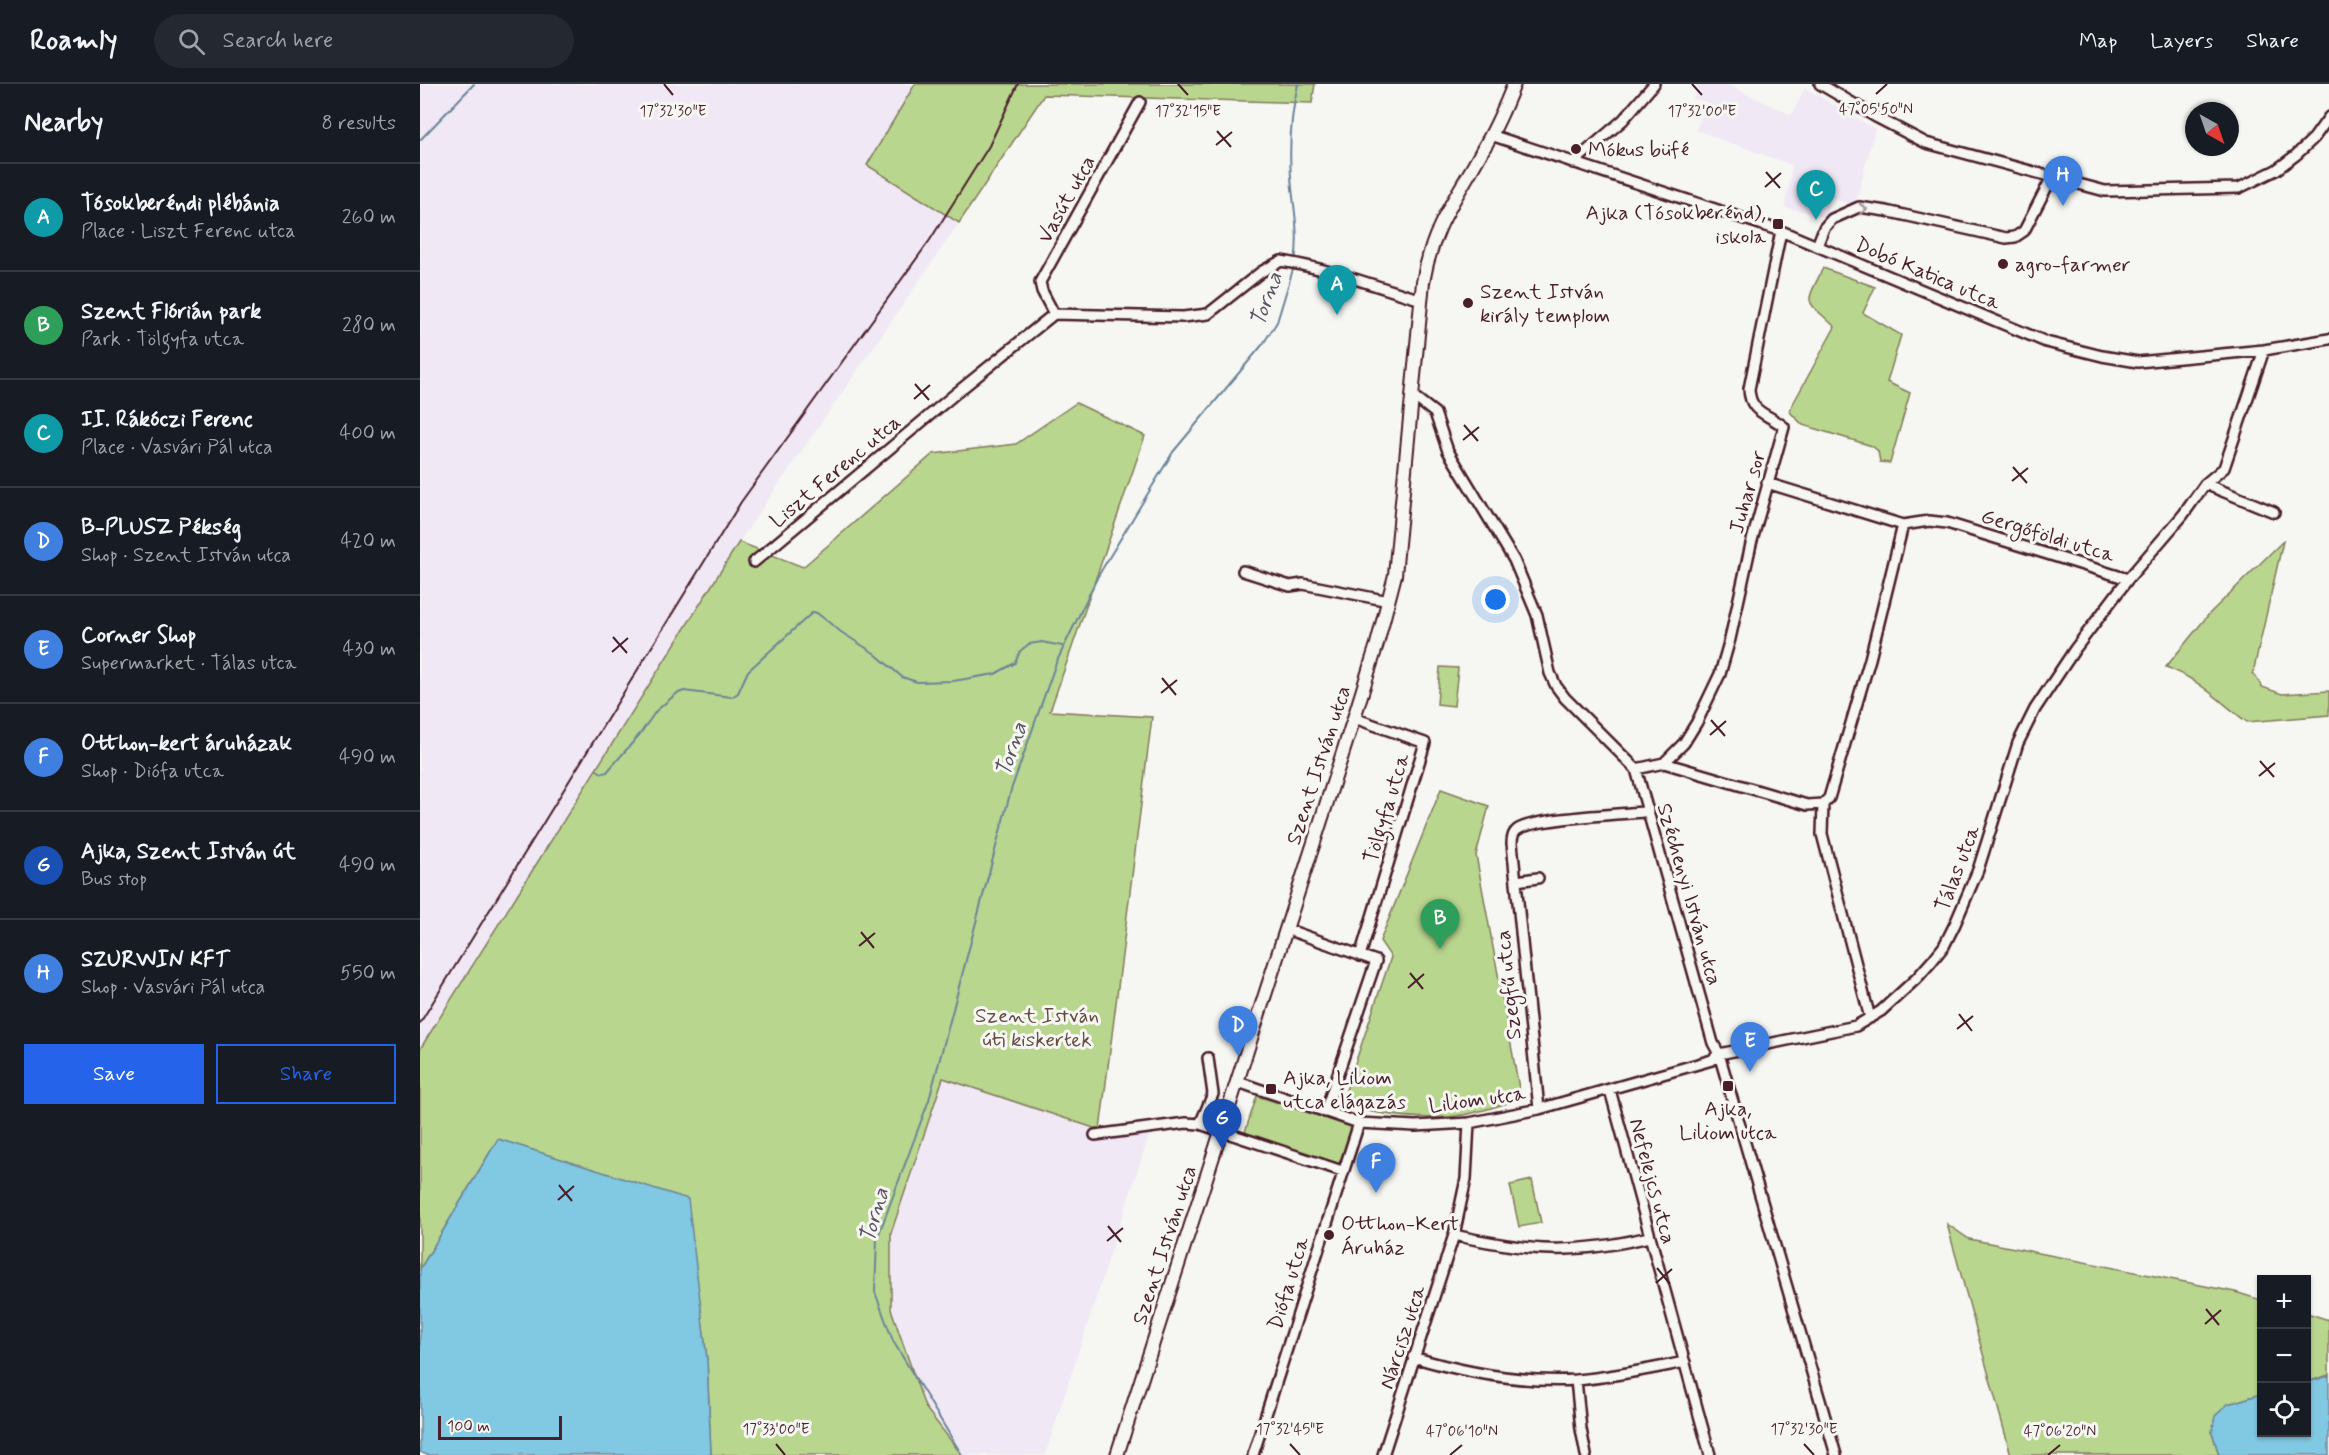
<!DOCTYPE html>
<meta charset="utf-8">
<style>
:root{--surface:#171b24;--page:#242831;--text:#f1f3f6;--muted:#9ea1a6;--line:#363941;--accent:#2563eb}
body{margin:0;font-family:Mynerve,sans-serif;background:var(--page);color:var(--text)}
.controls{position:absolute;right:18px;bottom:18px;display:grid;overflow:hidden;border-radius:0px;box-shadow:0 2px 4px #0004}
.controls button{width:54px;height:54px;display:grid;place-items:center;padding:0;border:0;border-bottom:2px solid var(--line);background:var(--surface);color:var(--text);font:30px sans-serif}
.compass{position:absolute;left:1765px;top:18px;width:54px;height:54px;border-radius:50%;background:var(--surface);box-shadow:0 2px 4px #0004;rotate:140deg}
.scale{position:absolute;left:18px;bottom:15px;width:124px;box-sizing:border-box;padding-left:6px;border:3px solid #4a1f2b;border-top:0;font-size:16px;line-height:21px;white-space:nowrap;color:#4a1f2b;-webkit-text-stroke:4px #f6f6f2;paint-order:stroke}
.you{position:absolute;left:1076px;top:516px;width:21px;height:21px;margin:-15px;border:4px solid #fff;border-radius:50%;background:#1a73e8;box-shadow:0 0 0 9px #1a73e833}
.badge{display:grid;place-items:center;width:39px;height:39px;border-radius:50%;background:var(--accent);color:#fff;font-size:20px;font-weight:700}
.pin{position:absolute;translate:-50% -50px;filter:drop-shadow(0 2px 3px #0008)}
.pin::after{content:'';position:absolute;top:32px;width:21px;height:18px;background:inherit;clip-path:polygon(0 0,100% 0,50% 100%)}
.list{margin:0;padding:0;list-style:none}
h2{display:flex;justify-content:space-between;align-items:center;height:78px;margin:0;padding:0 24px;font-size:26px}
h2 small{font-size:20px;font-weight:400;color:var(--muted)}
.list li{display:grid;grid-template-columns:39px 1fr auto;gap:18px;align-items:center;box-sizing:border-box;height:108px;padding:0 24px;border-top:2px solid var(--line)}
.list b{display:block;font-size:22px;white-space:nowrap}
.list p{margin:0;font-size:20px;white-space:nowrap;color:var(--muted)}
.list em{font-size:20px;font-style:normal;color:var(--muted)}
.actions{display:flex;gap:12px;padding:18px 24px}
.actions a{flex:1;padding:14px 0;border:2px solid var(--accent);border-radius:0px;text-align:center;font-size:21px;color:var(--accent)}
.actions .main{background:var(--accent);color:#fff}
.icon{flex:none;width:33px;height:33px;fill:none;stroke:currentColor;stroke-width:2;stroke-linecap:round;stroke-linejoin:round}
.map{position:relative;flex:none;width:1909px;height:1371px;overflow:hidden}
header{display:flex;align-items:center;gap:36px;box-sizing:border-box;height:84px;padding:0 30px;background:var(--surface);border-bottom:2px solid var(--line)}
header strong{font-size:28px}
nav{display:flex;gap:33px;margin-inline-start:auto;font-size:21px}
.search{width:420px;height:54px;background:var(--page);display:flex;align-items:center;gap:15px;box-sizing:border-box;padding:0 21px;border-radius:33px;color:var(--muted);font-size:22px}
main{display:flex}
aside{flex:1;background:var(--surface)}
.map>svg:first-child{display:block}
.built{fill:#f0e8f4}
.green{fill:#b9d68e;stroke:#827a5c;stroke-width:1.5}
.water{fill:#81c8e2;stroke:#6b8499;stroke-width:1.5}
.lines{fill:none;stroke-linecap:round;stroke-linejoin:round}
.stream{stroke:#6b8499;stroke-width:2}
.minor-casing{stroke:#4a1f2b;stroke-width:14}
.major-casing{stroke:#4a1f2b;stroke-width:16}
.minor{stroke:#f6f6f2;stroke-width:9}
.major{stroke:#f6f6f2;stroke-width:12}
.rail{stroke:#4a1f2b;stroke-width:2}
.oneway{stroke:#a99598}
.ticks{fill:none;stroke:#4a1f2b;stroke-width:2}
.poi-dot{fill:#4a1f2b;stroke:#f6f6f2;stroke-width:2}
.labels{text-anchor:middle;stroke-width:6;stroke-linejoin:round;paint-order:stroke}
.poi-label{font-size:21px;fill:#4a1f2b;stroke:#f6f6f2;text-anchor:start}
.street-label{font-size:21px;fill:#4a1f2b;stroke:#f6f6f2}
.park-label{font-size:21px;fill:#664d44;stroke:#f6f6f2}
.water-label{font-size:22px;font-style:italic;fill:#5a5262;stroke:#f6f6f2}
.ticks-label{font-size:15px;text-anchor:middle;fill:#4a1f2b;stroke:#f6f6f2;stroke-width:6;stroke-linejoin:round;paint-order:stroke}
</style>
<header>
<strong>Roamly</strong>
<div class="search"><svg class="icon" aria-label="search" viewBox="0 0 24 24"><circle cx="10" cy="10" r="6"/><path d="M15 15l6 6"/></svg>Search here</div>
<nav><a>Map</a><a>Layers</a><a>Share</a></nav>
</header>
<main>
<aside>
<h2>Nearby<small>8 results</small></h2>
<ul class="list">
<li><span class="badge" style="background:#0f9aa8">A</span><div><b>Tósokberéndi plébánia</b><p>Place · Liszt Ferenc utca</p></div><em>260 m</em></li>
<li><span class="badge" style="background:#2e9e5b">B</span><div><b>Szent Flórián park</b><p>Park · Tölgyfa utca</p></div><em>280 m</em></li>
<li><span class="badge" style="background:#0f9aa8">C</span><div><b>II. Rákóczi Ferenc</b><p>Place · Vasvári Pál utca</p></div><em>400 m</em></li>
<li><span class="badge" style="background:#3f7fe0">D</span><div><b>B-PLUSZ Pékség</b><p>Shop · Szent István utca</p></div><em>420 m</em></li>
<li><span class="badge" style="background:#3f7fe0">E</span><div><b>Corner Shop</b><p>Supermarket · Tálas utca</p></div><em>430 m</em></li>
<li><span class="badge" style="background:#3f7fe0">F</span><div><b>Otthon-kert áruházak</b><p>Shop · Diófa utca</p></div><em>490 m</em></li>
<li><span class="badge" style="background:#1a4fb4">G</span><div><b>Ajka, Szent István út</b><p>Bus stop</p></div><em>490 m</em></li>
<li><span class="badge" style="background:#3f7fe0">H</span><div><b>SZURWIN KFT</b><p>Shop · Vasvári Pál utca</p></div><em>550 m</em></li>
</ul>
<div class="actions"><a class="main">Save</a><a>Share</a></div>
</aside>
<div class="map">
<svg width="1909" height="1371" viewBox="0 0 1909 1371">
<rect width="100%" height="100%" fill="#f6f6f2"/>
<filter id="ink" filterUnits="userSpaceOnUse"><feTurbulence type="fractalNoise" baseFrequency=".0167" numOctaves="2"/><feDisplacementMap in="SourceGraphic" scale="12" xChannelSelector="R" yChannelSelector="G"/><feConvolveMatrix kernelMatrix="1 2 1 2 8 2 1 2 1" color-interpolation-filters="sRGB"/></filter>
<g filter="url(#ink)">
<!-- built -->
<path class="built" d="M0,0H495L448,81L539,139L319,458L0,965Z
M1278,0H1306L1372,31L1385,4L1455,45L1435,120L1411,115L1407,134L1365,123L1372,81L1276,46L1287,18L1273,15Z
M523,994L680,1046L729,1051L625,1371H542L505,1324L471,1225V1149Z"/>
<!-- green -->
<path class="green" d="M495,0H895L892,19L624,11L539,139L447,81Z
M1403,184L1455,203L1443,229L1481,251L1467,298L1490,309L1470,379L1460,378L1458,367L1452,362L1383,341L1369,327L1415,243C1384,213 1384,224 1403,184Z
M656,319L725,352L630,627L732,633L680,1046L523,994L471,1149V1225L505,1323L542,1371H291L287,1275L267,1115L78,1055L0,1185V965L319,458L383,483L513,370L596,360Z
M1863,457L1833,589L1842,603L1862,610L1909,607V631L1827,638C1800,618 1779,595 1746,583L1789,530Z
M1020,583L1038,584L1034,622L1017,620Z
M1021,705L1069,722L1056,771L1101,1015C1082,1020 1062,1028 1042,1031C1002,1038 960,1031 921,1021L971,873L960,857Z
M837,1012L932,1043L918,1083L824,1051Z
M1112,1096L1121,1139L1099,1143L1090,1101Z
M1527,1140L1549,1155L1815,1208L1841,1216V1310L1809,1320L1792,1348L1799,1371H1591Z
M1887,1229L1909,1236V1291L1887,1298Z"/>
<!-- water -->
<path class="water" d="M78,1055L268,1115L287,1275L291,1371H7L0,1368V1185Z
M1909,1292V1371H1799L1792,1348L1795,1332L1808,1320L1841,1310L1842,1348H1886L1887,1298Z"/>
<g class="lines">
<!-- stream -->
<path class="stream" d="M0,56L54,0
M875,177C880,148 873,122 871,93C869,63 871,30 878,0
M177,686L182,689L187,688L220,650L236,627L256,610L264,607L312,613L318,609L328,587L393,528L397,529L421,548L454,569L482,593L497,598L533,597L575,590L595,579L600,567L609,560L622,558L642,562
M542,1371L473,1257L455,1208L457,1155L509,1016L591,706L636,579L678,492L753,368L843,260L857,238L874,182"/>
<defs>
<path id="minor" d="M1400,0L1456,33L1506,59L1685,107L1819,104L1856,86L1876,71L1894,54L1909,33
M1071,51L1361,147L1626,258L1682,272L1718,278L1844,266L1909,255
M1153,79L1203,36L1234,0
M1397,162L1404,144L1412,135L1439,123L1466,127L1586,154L1595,153L1604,147L1632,93
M634,230L622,207L620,198L720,18
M993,312L1015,329L1028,367L1094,476L1117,531L1130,589L1136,602L1145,614L1216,685L1293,959L1299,970L1416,1371
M1785,400L1854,428
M1483,441L1509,437L1527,439L1708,495L1763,431L1785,400L1804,384L1844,266
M334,478L535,310L634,230L763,233L788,230L841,188L861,177C910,185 955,202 1002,216
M823,487L870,502L883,500L969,517
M934,634L1005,659L940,872
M1244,679L1264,659L1277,638L1300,590L1310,555L1331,460L1364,343C1348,329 1330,330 1329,305L1361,147
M1216,685L1244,679L1387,721L1403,720L1409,714L1450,575L1483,441L1347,399
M1403,720L1402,750L1450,934
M1096,797L1118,794
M866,845L956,877L905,1028
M818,998L939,1039L995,1042L1049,1039L1119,1025L1292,976L1299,970L1436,942L1461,927L1497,894L1512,877L1524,862L1535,840L1558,786L1598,659L1615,625L1655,565L1708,495
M1190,1006L1290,1371
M1119,1025L1092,759C1092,754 1093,749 1097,746C1112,734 1200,730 1223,728L1228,725
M780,1040L793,1010L788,974
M675,1051L766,1039L780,1040L922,1087
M1034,1151C1109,1168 1153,1171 1229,1153
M993,1273C1046,1289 1100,1299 1156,1296C1192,1293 1229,1285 1265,1278
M1156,1296L1161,1345L1166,1371
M833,1371L939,1039
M963,1371L1034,1151L1046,1095L1049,1039"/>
<path id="major" d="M697,1371L934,634L957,560L975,491L1003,198C1013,141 1036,115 1062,67C1075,46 1085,23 1094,0"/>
</defs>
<!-- minor casing -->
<use href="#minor" class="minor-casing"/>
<!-- major casing -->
<use href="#major" class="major-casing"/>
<!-- minor -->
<use href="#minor" class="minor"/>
<!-- major -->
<use href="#major" class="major"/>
<!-- rail -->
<path class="rail" d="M0,939L321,418L510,156L569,62L598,0"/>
</g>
<!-- one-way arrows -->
<defs><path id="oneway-chevron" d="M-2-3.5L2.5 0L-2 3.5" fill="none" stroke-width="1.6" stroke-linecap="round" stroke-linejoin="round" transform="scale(1.5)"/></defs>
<use class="oneway" href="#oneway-chevron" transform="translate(1443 125) rotate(-1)"/>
</g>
<!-- ticks -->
<path class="ticks" d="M244,0L253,11M758,0L768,11M1272,0L1282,11M1456,10L1467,0M797,47L811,63M796,61L812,48M1346,88L1360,104M1345,103L1361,89M495,300L509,316M494,315L510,301M1044,341L1058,357M1043,356L1059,343M1593,383L1607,399M1592,397L1608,384M193,553L207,569M192,568L208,554M742,594L756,611M741,609L757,596M1291,636L1305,652M1290,651L1306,637M1840,677L1854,693M1839,692L1855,679M441,848L454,864M439,862L455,849M990,889L1003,905M988,904L1004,890M1539,930L1552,947M1537,945L1553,932M139,1101L152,1117M138,1116L154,1102M688,1142L701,1158M687,1157L703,1144M1237,1184L1250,1200M1236,1199L1252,1185M1786,1225L1799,1241M1785,1240L1801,1226M356,1360L365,1371M870,1360L880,1371M1384,1360L1394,1371M1030,1371L1042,1361M1628,1371L1640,1361"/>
<!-- markers -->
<g class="poi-dot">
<circle cx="1156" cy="65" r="6"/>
<rect x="1352" y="134" width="12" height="12" rx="3"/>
<circle cx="1583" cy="180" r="6"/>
<circle cx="1048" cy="219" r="6"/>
<rect x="1302" y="996" width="12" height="12" rx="3"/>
<rect x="845" y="999" width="12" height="12" rx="3"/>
<circle cx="909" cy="1151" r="6"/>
</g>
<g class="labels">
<!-- poi labels -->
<g class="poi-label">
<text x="1168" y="72">Mókus büfé</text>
<text x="1346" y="135" text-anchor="end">Ajka (Tósokberénd),<tspan x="1346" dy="24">iskola</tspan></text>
<text x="1595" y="187">agro-farmer</text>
<text x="1060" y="214">Szent István<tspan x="1060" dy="24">király templom</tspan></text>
<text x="863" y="1000">Ajka, Liliom<tspan x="863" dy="24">utca elágazás</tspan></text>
<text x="1308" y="1031" text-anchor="middle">Ajka,<tspan x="1308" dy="24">Liliom utca</tspan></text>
<text x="921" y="1146">Otthon-Kert<tspan x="921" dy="24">Áruház</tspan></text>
</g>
<!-- street labels -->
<g class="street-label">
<text transform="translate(646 115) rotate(-61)" y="7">Vasút utca</text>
<text transform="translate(1508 189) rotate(23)" y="7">Dobó Katica utca</text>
<text transform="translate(415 387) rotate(-40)" y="7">Liszt Ferenc utca</text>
<text transform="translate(1327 408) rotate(-74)" y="7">Juhar sor</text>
<text transform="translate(1628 451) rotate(17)" y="7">Gergőföldi utca</text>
<text transform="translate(898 681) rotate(-72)" y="7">Szent István utca</text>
<text transform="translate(966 724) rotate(-73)" y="7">Tölgyfa utca</text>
<text transform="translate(1537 784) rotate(-69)" y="7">Tálas utca</text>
<text transform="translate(1270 810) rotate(74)" y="7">Széchenyi István utca</text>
<text transform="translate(1088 901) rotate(-96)" y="7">Szegfű utca</text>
<text transform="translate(1057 1015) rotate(-8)" y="7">Liliom utca</text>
<text transform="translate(1233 1097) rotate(75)" y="7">Nefelejcs utca</text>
<text transform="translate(744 1161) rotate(-72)" y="7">Szent István utca</text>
<text transform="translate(868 1199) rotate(-73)" y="7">Diófa utca</text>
<text transform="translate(982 1253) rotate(-72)" y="7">Nárcisz utca</text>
</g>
<!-- park labels -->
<g class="park-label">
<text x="617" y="938">Szent István<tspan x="617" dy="24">úti kiskertek</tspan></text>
</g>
<!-- water labels -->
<g class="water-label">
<text transform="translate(845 215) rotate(-70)" y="8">Torna</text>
<text transform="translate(590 665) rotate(-71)" y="8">Torna</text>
<text transform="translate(453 1131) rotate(-74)" y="8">Torna</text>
</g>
</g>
<g class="ticks-label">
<text x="1456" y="30">47°05'50"N</text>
<text x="253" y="32">17°32'30"E</text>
<text x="768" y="32">17°32'15"E</text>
<text x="1282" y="32">17°32'00"E</text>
<text x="356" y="1350">17°33'00"E</text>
<text x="870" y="1350">17°32'45"E</text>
<text x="1384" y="1350">17°32'30"E</text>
<text x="1042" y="1352">47°06'10"N</text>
<text x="1640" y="1352">47°06'20"N</text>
</g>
</svg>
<div class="controls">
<button>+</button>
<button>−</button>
<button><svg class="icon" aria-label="locate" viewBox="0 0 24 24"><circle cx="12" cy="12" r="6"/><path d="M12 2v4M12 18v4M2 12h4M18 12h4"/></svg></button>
</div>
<svg class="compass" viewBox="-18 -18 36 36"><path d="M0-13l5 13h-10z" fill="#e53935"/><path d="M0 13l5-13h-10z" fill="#9ea1a6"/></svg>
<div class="scale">100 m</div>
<div class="you"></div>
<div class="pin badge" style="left:917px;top:231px;background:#0f9aa8">A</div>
<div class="pin badge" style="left:1020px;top:865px;background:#2e9e5b">B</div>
<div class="pin badge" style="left:1396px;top:136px;background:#0f9aa8">C</div>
<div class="pin badge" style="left:818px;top:972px;background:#3f7fe0">D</div>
<div class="pin badge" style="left:1330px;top:988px;background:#3f7fe0">E</div>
<div class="pin badge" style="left:956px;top:1109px;background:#3f7fe0">F</div>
<div class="pin badge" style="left:802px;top:1065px;background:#1a4fb4">G</div>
<div class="pin badge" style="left:1643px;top:122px;background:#3f7fe0">H</div>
</div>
</main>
